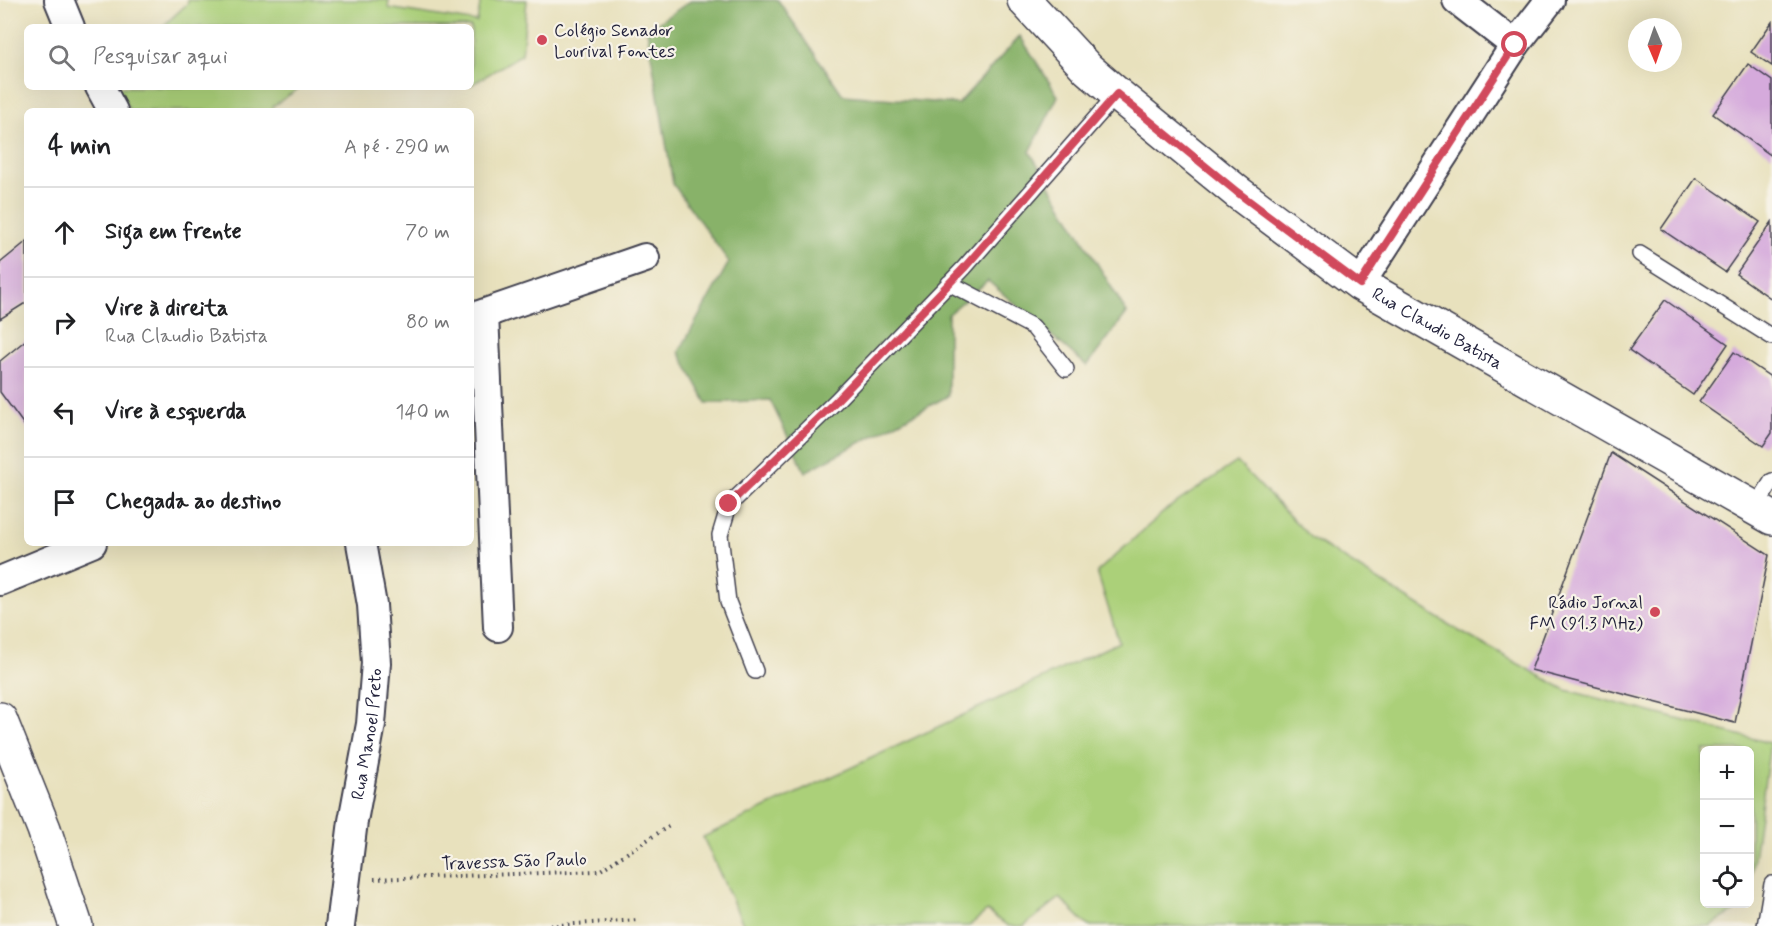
<!DOCTYPE html>
<html lang="pt">
<meta charset="utf-8">
<style>
:root{--surface:#fff;--page:#f6f6f6;--text:#202124;--muted:#757577;--line:#e0e0e0}
body{margin:0;font-family:Mynerve,sans-serif;background:var(--page);color:var(--text)}
.controls{position:absolute;right:18px;bottom:18px;display:grid;overflow:hidden;border-radius:9px;box-shadow:0 6px 24px #0002}
.controls button{width:54px;height:54px;display:grid;place-items:center;padding:0;border:0;border-bottom:2px solid var(--line);background:var(--surface);color:var(--text);font:30px sans-serif}
.compass{position:absolute;left:1628px;top:18px;width:54px;height:54px;border-radius:50%;background:var(--surface);box-shadow:0 6px 24px #0002;rotate:178deg}
.stop{position:absolute;width:18px;height:18px;margin:-14px;border:4px solid #d1495b;border-radius:50%;background:#fff}
.stop.end{background:#d1495b;border-color:#fff;box-shadow:0 2px 6px #0008}
.list{margin:0;padding:0;list-style:none}
h2{display:flex;justify-content:space-between;align-items:center;height:78px;margin:0;padding:0 24px;font-size:26px}
h2 small{font-size:20px;font-weight:400;color:var(--muted)}
.list li{display:grid;grid-template-columns:39px 1fr auto;gap:18px;align-items:center;box-sizing:border-box;height:90px;padding:0 24px;border-top:2px solid var(--line)}
.list b{display:block;font-size:22px;white-space:nowrap}
.list p{margin:0;font-size:20px;white-space:nowrap;color:var(--muted)}
.list em{font-size:20px;font-style:normal;color:var(--muted)}
.icon{flex:none;width:33px;height:33px;fill:none;stroke:currentColor;stroke-width:2;stroke-linecap:round;stroke-linejoin:round}
.map{position:relative;flex:none;width:1772px;height:926px;overflow:hidden}
.search{position:absolute;background:var(--surface);box-shadow:0 6px 24px #0002;left:24px;top:24px;width:450px;height:66px;display:flex;align-items:center;gap:15px;box-sizing:border-box;padding:0 21px;border-radius:9px;color:var(--muted);font-size:22px}
.panel{position:absolute;background:var(--surface);box-shadow:0 6px 24px #0002;left:24px;top:108px;width:450px;height:438px;border-radius:9px}
.map>svg:first-child{display:block}
.green{fill:#abd079;stroke:#66795a;stroke-width:1.5}
.forest{fill:#88b269;stroke:#556a52;stroke-width:1.5}
.building{fill:#d5aadc}
.lines{fill:none;stroke-linecap:round;stroke-linejoin:round}
.lane-casing{stroke:#403f4e;stroke-width:18}
.street-casing{stroke:#403f4e;stroke-width:32}
.secondary-casing{stroke:#403f4e;stroke-width:36}
.path{stroke:#403f4e;stroke-width:4;stroke-dasharray:1.5 4.5;stroke-linecap:butt}
.lane{stroke:#fff;stroke-width:15}
.street{stroke:#fff;stroke-width:28}
.secondary{stroke:#fff;stroke-width:33}
.route{stroke:#d1495b;stroke-width:8}
.poi-dot{fill:#d1495b;stroke:#f7f3e8;stroke-width:2}
.labels{text-anchor:middle;stroke-width:4.5;stroke-linejoin:round;paint-order:stroke}
.poi-label{font-size:18px;fill:#22223b;stroke:#f7f3e8;text-anchor:start}
.street-label{font-size:18px;fill:#22223b;stroke:#f7f3e8}
</style>
<div class="map">
<svg width="1772" height="926" viewBox="0 0 1772 926">
<rect width="100%" height="100%" fill="#f7f3e8"/>
<filter id="ink" filterUnits="userSpaceOnUse"><feTurbulence type="fractalNoise" baseFrequency=".0167" numOctaves="2"/><feDisplacementMap in="SourceGraphic" scale="12" xChannelSelector="R" yChannelSelector="G"/><feConvolveMatrix kernelMatrix="1 2 1 2 8 2 1 2 1" color-interpolation-filters="sRGB"/></filter>
<filter id="wash" filterUnits="userSpaceOnUse"><feTurbulence type="fractalNoise" baseFrequency=".008" numOctaves="4" result="noise"/><feDisplacementMap in="SourceGraphic" scale="24" xChannelSelector="R" yChannelSelector="G"/><feGaussianBlur stdDeviation="1.35" result="paint"/><feColorMatrix in="noise" values="0 0 0 0 0 0 0 0 0 0 0 0 0 0 0 0 0 1.4 0 .05"/><feComposite in="paint" operator="in"/></filter>
<g filter="url(#wash)">
<rect width="100%" height="100%" fill="#e8e1bd"/>
<!-- green -->
<path class="green" d="M187,0H389L388,8L477,22L481,0H527L522,54L471,85V27H162L188,3Z
M115,87H301L273,106L274,111H130Z
M1237,462L1311,538L1459,631L1566,690L1770,743L1750,887V750H1704V904H1746L1710,926H1088L1060,898L1024,926H1008L987,911L969,926H744L703,837L1119,642L1097,572L1167,509Z"/>
<!-- forest -->
<path class="forest" d="M692,0H778L843,95L958,104L1020,36L1058,96L1030,152L1127,313L1087,366L988,281L948,314V396L805,472L770,400L707,403L679,352L729,262L673,184L647,30Z"/>
<g id="blocks">
<!-- building -->
<path class="building" d="M1772,22V66L1751,52Z
M1748,64L1772,81V156L1713,114Z
M1696,178L1760,222L1725,272L1661,229Z
M1772,222V299L1736,274Z
M27,241V302L0,319V263Z
M1665,300L1728,344L1693,395L1629,350Z
M27,339V429L0,392V361Z
M1734,352L1772,378V433L1763,446L1699,402Z
M1611,453L1769,555L1735,723L1531,670Z"/>
</g>
</g>
<g filter="url(#ink)">
<use href="#blocks" fill-opacity="0" stroke="#403f4e" stroke-width="1.5"/>
<g class="lines">
<defs>
<path id="lane" d="M1640,254L1772,337
M949,283L1033,327L1066,369
M1755,508L1772,481
M755,671L728,602L720,535L729,505L836,401L964,268L1117,94
M1765,926L1772,884"/>
<g id="street">
<path d="M59,0L70,27"/>
<path d="M1457,0L1515,45"/>
<path d="M100,87L113,111"/>
<path d="M1360,284L1515,45L1550,0"/>
<path d="M484,314L498,627"/>
<path d="M471,318L645,258"/>
<path d="M0,581L92,543"/>
<path id="s1" d="M340,926L353,821L371,724L376,663L372,605L361,543"/>
</g>
<g id="secondary">
<path id="s2" d="M1024,0L1088,69L1117,94L1237,192L1360,284L1772,518"/>
<path d="M0,719L44,829L76,926"/>
</g>
</defs>
<!-- lane casing -->
<use href="#lane" class="lane-casing"/>
<!-- street casing -->
<use href="#street" class="street-casing"/>
<!-- secondary casing -->
<use href="#secondary" class="secondary-casing"/>
<!-- path -->
<path class="path" d="M374,879L599,871L669,826
M544,926L638,920"/>
<!-- lane -->
<use href="#lane" class="lane"/>
<!-- street -->
<use href="#street" class="street"/>
<!-- secondary -->
<use href="#secondary" class="secondary"/>
</g>
</g>
<g class="lines" filter="url(#ink)">
<!-- route -->
<path class="route" d="M729,504L836,401L964,268L1117,94L1237,192L1360,284L1515,45"/>
</g>
<!-- markers -->
<g class="poi-dot">
<circle cx="542" cy="40" r="6"/>
<circle cx="1655" cy="612" r="6"/>
</g>
<g class="labels">
<!-- poi labels -->
<g class="poi-label">
<text x="554" y="36">Colégio Senador<tspan x="554" dy="21">Lourival Fontes</tspan></text>
<text x="1643" y="608" text-anchor="end">Rádio Jornal<tspan x="1643" dy="21">FM (91.3 MHz)</tspan></text>
</g>
<!-- street labels -->
<g class="street-label">
<text dy="6" stroke="none"><textPath href="#s2" startOffset="530">Rua Claudio Batista</textPath></text>
<text dy="6" stroke="none"><textPath href="#s1" startOffset="194">Rua Manoel Preto</textPath></text>
<text transform="translate(514 861) rotate(-2)" y="6">Travessa São Paulo</text>
</g>
</g>
</svg>
<div class="controls">
<button>+</button>
<button>−</button>
<button><svg class="icon" aria-label="locate" viewBox="0 0 24 24"><circle cx="12" cy="12" r="6"/><path d="M12 2v4M12 18v4M2 12h4M18 12h4"/></svg></button>
</div>
<svg class="compass" viewBox="-18 -18 36 36"><path d="M0-13l5 13h-10z" fill="#e53935"/><path d="M0 13l5-13h-10z" fill="#757577"/></svg>
<div class="stop" style="left:1515px;top:45px"></div>
<div class="stop end" style="left:729px;top:504px"></div>
<div class="search"><svg class="icon" aria-label="search" viewBox="0 0 24 24"><circle cx="10" cy="10" r="6"/><path d="M15 15l6 6"/></svg>Pesquisar aqui</div>
<section class="panel">
<h2>4 min<small>A pé · 290 m</small></h2>
<ul class="list">
<li><svg class="icon" aria-label="ahead" viewBox="0 0 24 24"><path d="M12 20V5M6 11l6-6 6 6"/></svg><div><b>Siga em frente</b></div><em>70 m</em></li>
<li><svg class="icon" aria-label="right" viewBox="0 0 24 24"><path d="M7 20v-9h11M14 6l5 5-5 5"/></svg><div><b>Vire à direita</b><p>Rua Claudio Batista</p></div><em>80 m</em></li>
<li><svg class="icon" aria-label="left" viewBox="0 0 24 24"><path d="M17 20v-9H6M10 6l-5 5 5 5"/></svg><div><b>Vire à esquerda</b></div><em>140 m</em></li>
<li><svg class="icon" aria-label="arrive" viewBox="0 0 24 24"><path d="M6 21V4h12l-3 4 3 4H6"/></svg><div><b>Chegada ao destino</b></div></li>
</ul>
</section>
</div>
